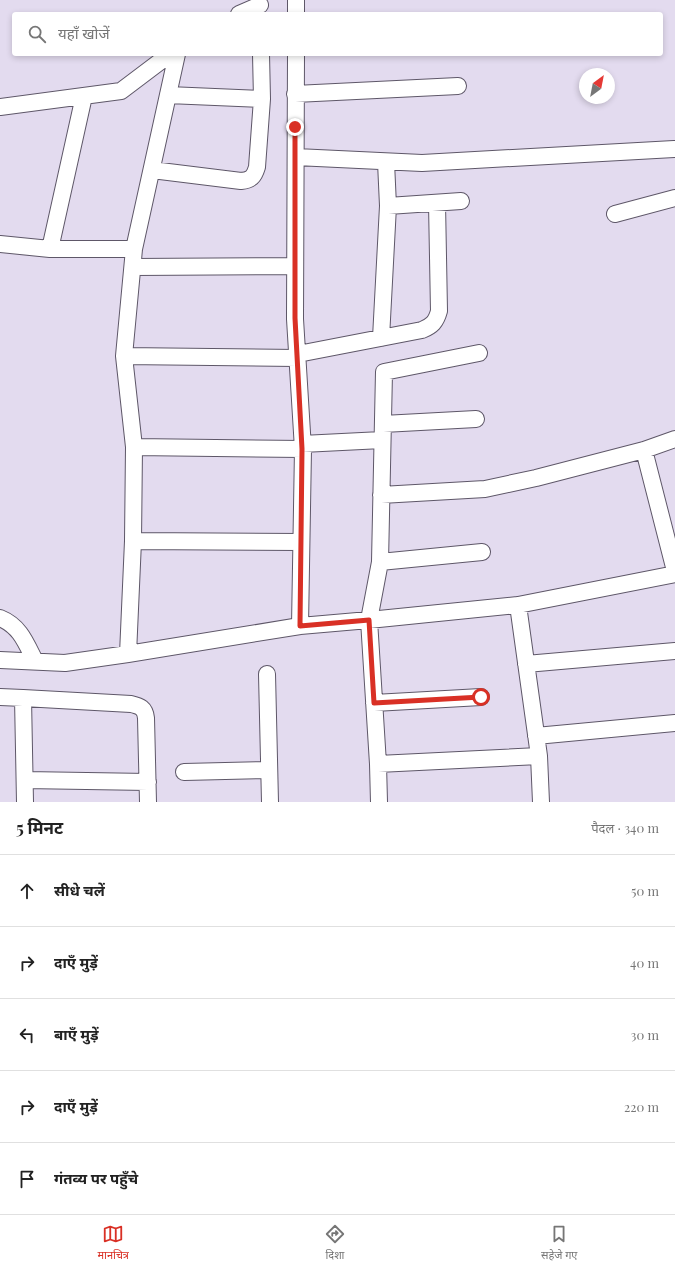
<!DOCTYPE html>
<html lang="hi">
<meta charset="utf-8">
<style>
:root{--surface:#fff;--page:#f6f6f6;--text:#222;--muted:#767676;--line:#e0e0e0;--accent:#d93025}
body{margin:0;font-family:"Playfair Display","Noto Sans Devanagari",serif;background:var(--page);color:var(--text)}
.compass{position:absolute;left:579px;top:68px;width:36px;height:36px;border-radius:50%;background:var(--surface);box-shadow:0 2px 6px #0003;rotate:32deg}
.stop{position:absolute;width:12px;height:12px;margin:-9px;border:3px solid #d93025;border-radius:50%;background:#fff}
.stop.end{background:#d93025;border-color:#fff;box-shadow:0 1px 4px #0008}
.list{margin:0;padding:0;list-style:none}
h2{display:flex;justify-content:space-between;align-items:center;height:52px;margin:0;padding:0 16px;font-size:17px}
h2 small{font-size:13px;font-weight:400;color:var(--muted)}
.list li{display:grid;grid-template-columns:26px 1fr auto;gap:12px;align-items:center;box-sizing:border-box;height:72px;padding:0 16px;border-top:1px solid var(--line)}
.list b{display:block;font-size:15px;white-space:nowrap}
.list em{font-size:13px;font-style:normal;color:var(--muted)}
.icon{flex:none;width:22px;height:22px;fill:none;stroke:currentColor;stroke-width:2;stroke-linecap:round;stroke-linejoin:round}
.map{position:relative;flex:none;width:675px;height:802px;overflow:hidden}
.search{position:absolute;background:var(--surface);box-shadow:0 2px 6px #0003;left:12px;right:12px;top:12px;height:44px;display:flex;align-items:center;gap:10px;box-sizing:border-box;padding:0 14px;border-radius:4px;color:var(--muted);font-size:15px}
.sheet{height:412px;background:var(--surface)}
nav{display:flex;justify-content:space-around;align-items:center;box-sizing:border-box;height:56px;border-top:1px solid var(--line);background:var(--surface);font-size:11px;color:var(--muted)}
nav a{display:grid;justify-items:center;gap:2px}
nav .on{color:var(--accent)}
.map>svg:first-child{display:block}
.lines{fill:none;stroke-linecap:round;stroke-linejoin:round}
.minor-casing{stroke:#5e5768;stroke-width:18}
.minor{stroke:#fff;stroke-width:16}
.route{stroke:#d93025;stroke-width:5}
</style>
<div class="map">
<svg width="675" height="802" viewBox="0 0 675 802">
<rect width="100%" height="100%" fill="#e3dbef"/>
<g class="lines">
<defs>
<path id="minor" d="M239,14L260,5
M296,14V0
M296,54L295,319L303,449L300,626
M295,94L458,86
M168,95L262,99
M0,107L121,91L170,54
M296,157L422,163L674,149
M152,170L241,181C251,180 254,177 257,167L262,99L261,54
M388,206L461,201
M615,214L675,198
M0,244L50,249H134
M50,249L84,96
M133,267L295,266
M381,338L388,206L386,162
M298,354L422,330C432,326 436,322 439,311L437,203
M124,356L297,358
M383,424L476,419
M302,444L382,440
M134,447L303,449
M644,450L675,571
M381,495L485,489L536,478L644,450L675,439
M133,541L301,542
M380,562L482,552
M518,605L539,756L541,802
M0,618C20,626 26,643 35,661
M128,654L133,541L134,447L124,356L134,249L177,54
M0,660L65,663L128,654L300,626L369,620L518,605L675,574
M526,664L675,651
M267,674L270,802
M0,697L23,698L25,802
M23,698L131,704C140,706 145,708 146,718L148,802
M374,703L481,697
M536,736L675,723
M378,764L539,756
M184,772L269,770
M25,780L148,782
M379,802L378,764L369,620L380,562L384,372L479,353"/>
</defs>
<!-- minor casing -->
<use href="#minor" class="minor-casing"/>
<!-- minor -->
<use href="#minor" class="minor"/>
</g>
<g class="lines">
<!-- route -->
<path class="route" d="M295,127V318L302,449L300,626L369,620L374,703L481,697"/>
</g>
</svg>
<svg class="compass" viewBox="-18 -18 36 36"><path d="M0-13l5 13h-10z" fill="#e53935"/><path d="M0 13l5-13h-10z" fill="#767676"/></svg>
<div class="stop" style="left:481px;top:697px"></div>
<div class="stop end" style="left:295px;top:127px"></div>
<div class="search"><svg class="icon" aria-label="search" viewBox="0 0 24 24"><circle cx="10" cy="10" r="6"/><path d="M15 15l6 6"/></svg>यहाँ खोजें</div>
</div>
<section class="sheet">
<h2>5 मिनट<small>पैदल · 340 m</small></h2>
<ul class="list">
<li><svg class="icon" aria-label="ahead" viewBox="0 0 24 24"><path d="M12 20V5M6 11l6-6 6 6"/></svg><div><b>सीधे चलें</b></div><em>50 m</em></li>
<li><svg class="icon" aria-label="right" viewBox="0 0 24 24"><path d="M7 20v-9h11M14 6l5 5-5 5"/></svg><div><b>दाएँ मुड़ें</b></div><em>40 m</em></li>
<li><svg class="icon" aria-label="left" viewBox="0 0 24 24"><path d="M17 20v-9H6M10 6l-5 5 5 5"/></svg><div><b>बाएँ मुड़ें</b></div><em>30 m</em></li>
<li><svg class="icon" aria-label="right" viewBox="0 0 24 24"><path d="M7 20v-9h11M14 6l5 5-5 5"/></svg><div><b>दाएँ मुड़ें</b></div><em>220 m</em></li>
<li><svg class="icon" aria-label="arrive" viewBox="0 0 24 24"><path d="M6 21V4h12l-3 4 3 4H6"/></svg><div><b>गंतव्य पर पहुँचे</b></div></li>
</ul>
</section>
<nav>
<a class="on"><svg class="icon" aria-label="map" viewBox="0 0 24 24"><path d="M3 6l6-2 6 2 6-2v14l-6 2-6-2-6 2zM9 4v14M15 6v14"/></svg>मानचित्र</a>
<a><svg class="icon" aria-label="directions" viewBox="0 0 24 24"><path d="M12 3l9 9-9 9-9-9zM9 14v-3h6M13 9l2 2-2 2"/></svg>दिशा</a>
<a><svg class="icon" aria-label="saved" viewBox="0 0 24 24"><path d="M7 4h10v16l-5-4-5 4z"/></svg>सहेजे गए</a>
</nav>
